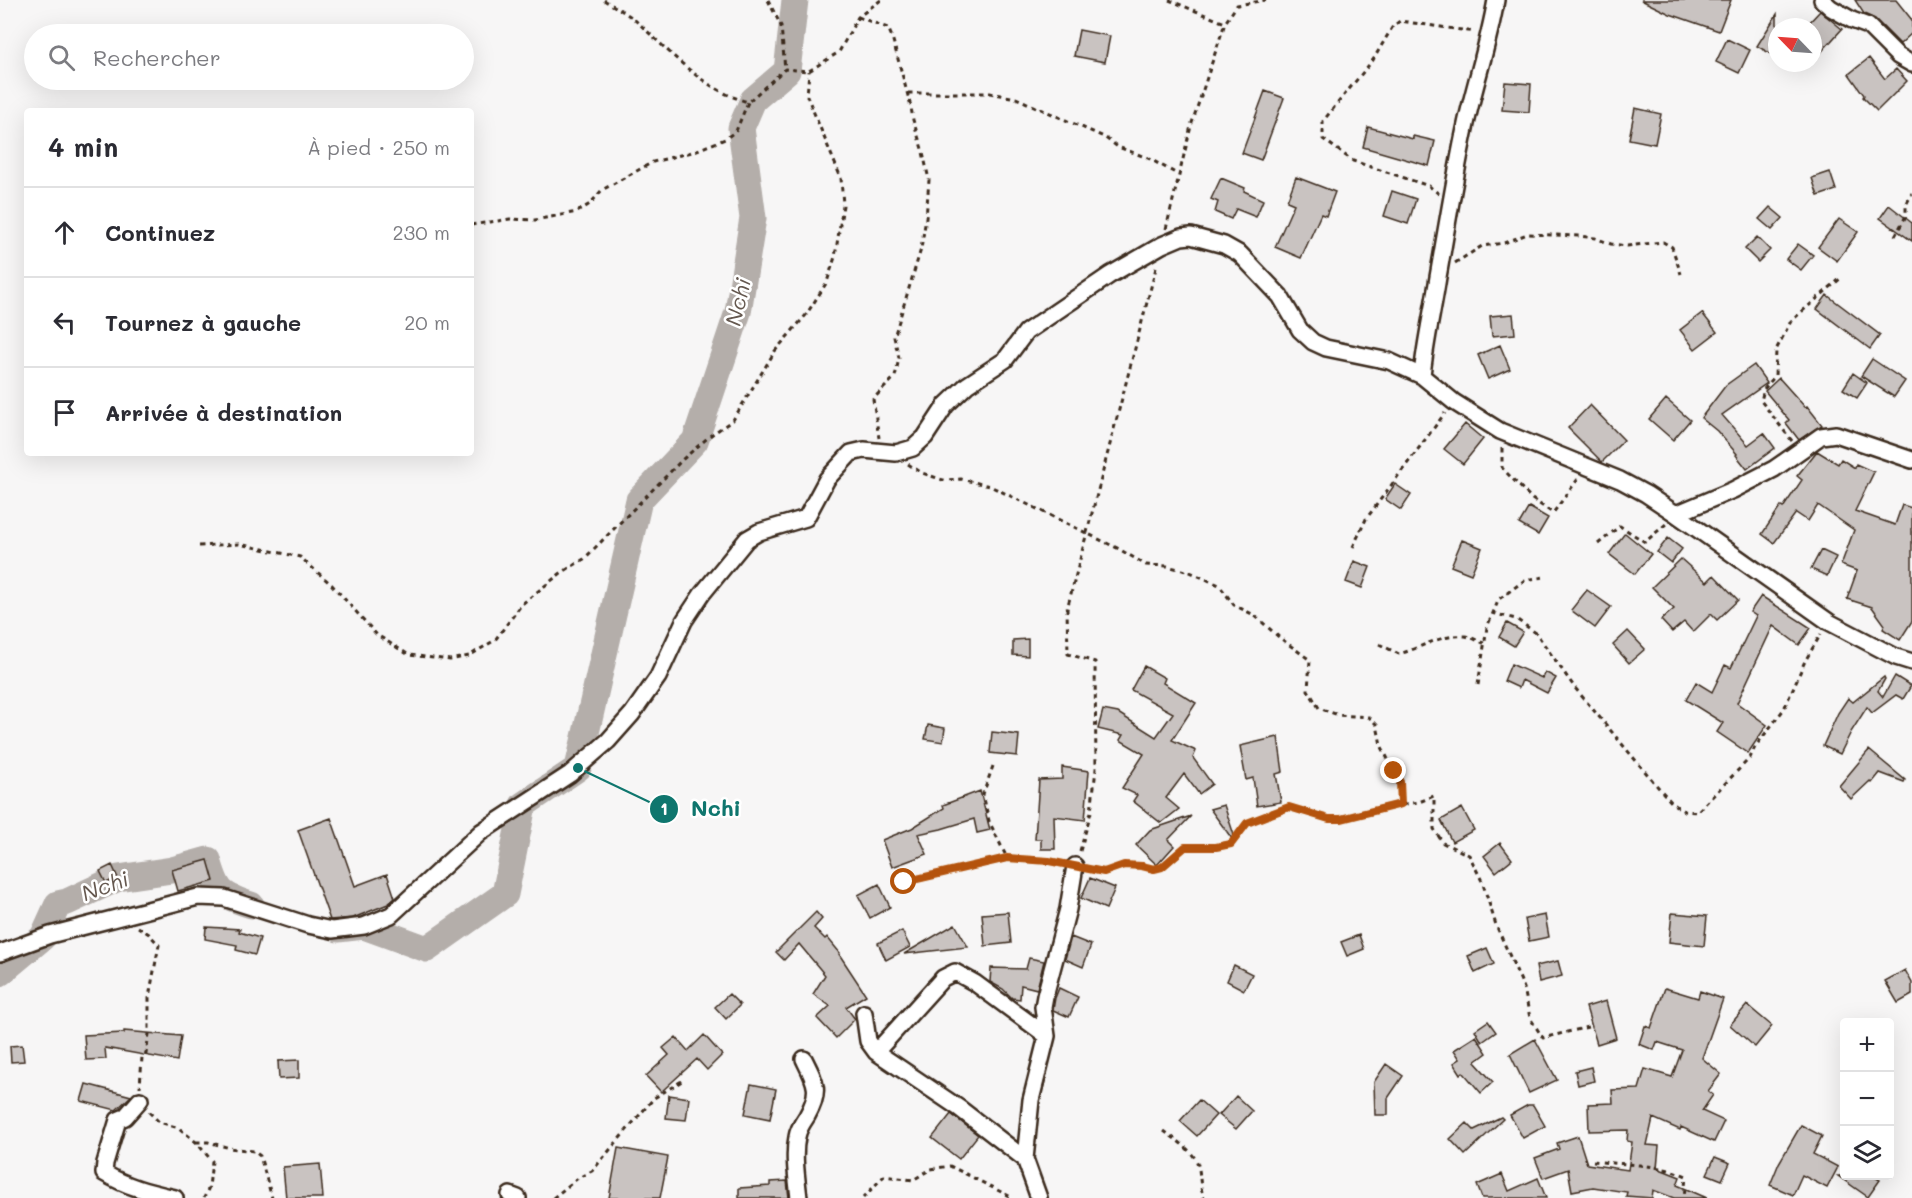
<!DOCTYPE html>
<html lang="fr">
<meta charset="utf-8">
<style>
:root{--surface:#fff;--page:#f2f2f3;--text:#2b2b33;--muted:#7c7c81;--line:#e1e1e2}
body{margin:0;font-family:Mali,sans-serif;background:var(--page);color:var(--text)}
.controls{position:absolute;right:18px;bottom:18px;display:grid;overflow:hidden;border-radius:6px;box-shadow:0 6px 24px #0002}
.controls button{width:54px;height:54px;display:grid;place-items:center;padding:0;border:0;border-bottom:2px solid var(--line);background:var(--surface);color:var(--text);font:30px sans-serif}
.compass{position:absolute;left:1768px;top:18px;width:54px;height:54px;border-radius:50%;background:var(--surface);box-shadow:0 6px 24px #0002;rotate:295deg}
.stop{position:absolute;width:18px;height:18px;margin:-14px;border:4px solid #b45309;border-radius:50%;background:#fff}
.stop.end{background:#b45309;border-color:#fff;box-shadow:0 2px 6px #0008}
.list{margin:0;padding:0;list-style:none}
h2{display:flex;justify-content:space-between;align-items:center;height:78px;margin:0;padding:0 24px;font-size:26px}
h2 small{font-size:20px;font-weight:400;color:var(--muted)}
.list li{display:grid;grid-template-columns:39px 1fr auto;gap:18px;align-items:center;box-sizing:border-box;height:90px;padding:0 24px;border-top:2px solid var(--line)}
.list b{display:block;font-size:22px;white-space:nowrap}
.list em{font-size:20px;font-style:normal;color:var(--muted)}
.icon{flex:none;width:33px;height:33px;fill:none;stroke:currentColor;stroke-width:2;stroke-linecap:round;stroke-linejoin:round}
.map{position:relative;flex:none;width:1912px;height:1198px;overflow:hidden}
.search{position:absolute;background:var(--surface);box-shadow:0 6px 24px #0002;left:24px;top:24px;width:450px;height:66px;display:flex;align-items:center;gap:15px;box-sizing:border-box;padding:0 21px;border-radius:33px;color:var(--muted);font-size:22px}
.panel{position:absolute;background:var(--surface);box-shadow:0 6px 24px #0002;left:24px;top:108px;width:450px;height:348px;border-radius:6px}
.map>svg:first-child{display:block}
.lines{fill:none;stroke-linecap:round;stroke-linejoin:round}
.river{stroke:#b4aeaa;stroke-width:27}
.building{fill:#c9c3c1;stroke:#3b2a1e;stroke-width:1.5}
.minor-casing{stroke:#3b2a1e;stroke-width:20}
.path{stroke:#3b2a1e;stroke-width:3;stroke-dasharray:4.5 4.5;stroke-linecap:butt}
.minor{stroke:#fff;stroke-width:15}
.route{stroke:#b45309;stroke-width:8}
.labels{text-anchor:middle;stroke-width:5;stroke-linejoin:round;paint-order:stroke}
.water-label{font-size:22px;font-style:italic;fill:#65584f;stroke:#fff}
.leader{fill:none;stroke:#0f766e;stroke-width:2}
.callout-dot{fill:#0f766e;stroke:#fff;stroke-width:2}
.mark-label{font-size:18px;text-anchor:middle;font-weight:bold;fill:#fff}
.callout-label{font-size:22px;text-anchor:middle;font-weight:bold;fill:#0f766e;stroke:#fff;stroke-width:5;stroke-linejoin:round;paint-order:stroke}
</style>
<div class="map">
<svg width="1912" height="1198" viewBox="0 0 1912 1198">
<rect width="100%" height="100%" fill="#f7f6f6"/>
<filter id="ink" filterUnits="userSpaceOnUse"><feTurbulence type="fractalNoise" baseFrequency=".0167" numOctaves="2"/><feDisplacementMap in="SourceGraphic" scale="12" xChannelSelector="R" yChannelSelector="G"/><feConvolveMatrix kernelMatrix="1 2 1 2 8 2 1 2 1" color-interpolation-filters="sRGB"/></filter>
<g filter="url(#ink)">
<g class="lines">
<!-- river -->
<path class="river" d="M338,929L364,926L427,949L505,894L523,805L578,768L639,500L695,441L738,312L753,218L741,128L753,100L787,71L795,0
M0,973L43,937L58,904L67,902L118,878L172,870L208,860C217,892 220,895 251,905"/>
</g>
<!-- building -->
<path class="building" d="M1641,0H1731L1719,31L1670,14Z
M1855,0H1896L1912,20V33L1900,44L1875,19L1864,14Z
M1820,11L1842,29L1813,61V27H1805Z
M1777,14V44L1771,54L1757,46Z
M1079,30L1110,36L1105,62L1074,56Z
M1727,39L1750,50L1739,73L1716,62Z
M1869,58L1885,79L1896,69L1907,81L1877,111L1863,97L1864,95L1849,74Z
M1505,82L1531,84L1529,112L1502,110Z
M1265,91L1284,98L1261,160L1242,153Z
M1635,108L1661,114L1655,144L1629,139Z
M1368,127L1413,139V136L1435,141L1429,166L1363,147Z
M1830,172L1836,190L1818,196L1812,178Z
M1296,177L1335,192L1326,216L1321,214L1301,258L1275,247L1294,204L1287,201Z
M1221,178L1245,188L1244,191L1263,200L1256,217L1236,209L1231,219L1215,212L1218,202L1211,199Z
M1392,191L1416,199L1408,224L1384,216Z
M1889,205L1912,223V241L1880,218Z
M1770,207L1783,218L1772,230L1759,219Z
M1839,219L1858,232L1837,261L1818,247Z
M1757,237L1770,250L1758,262L1745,249Z
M1798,244L1813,255L1801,270L1786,259Z
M1827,295L1880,335L1870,349L1817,309Z
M1702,313L1717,332L1695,349L1680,330Z
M1513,314L1515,334L1492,336L1490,316Z
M1500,345L1510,369L1488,379L1478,355Z
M1872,359L1905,381L1894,397L1861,376Z
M1754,365L1767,383L1722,415L1748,445L1764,433L1775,448L1747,469L1736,455L1737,454L1717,431L1701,418L1726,385Z
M1853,373L1867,383L1857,398L1843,389Z
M1779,378L1805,407L1807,406L1822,425L1799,440L1786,423L1789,420L1765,391Z
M1666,399L1690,420L1673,440L1649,419Z
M1590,405L1624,440L1602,462L1568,428Z
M1465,424L1483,439L1463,464L1444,449Z
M1817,451L1838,464L1841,459L1855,468L1856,464L1874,472L1855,511L1895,525L1902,505L1912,508V621L1900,640L1883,629L1885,625L1872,607L1847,599L1857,571L1841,565L1854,530L1818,505L1808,521L1796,513L1774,543L1762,534L1781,506L1783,508L1802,480L1797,476Z
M1395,484L1411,495L1401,510L1385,499Z
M1529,507L1548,518L1538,535L1519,524Z
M1625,533L1651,554L1635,574L1609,554Z
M1668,538L1682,549L1671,563L1657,552Z
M1462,540L1482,548L1471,574L1451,566Z
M1821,550L1836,557L1827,576L1811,569Z
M1681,559L1707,582L1714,575L1738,600L1717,620L1711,614L1693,632L1684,622L1672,632L1661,620L1674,609L1652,587Z
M1354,561L1370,567L1362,588L1346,582Z
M1587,590L1611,607L1595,628L1571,610Z
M1761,596L1811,628L1799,645L1773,626L1737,703L1767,725L1748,753L1717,732L1723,723L1686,700L1696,682L1712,692L1725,665L1731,668L1756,616L1750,612Z
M1507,623L1523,632L1514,646L1499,637Z
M1628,631L1645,649L1629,663L1613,645Z
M1028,639V656L1013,655V640Z
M1511,664L1542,678L1545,672L1556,678L1547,693L1522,680L1519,688L1504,681Z
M1144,666L1165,678L1163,683L1196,703L1172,740L1196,751L1193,758L1212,784L1199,794L1184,774L1166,798L1179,809L1161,823L1133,801L1137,795L1122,788L1144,754L1120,740L1123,735L1098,729L1103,710L1118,713L1156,737L1173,713L1131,690Z
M1895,676L1911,686L1903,699L1896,695L1872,713L1867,707L1851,732L1840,754L1823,746L1838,713L1848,698L1853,702L1884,677L1885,679L1878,691L1883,697Z
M928,725L945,728L943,742L925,739Z
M992,732L1019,735L1017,756L990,753Z
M1278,737L1283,772L1276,774L1281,802L1257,806L1253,778L1246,780L1240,746Z
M1869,750L1905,780L1904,782L1880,773L1872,783L1870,781L1851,799L1839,786Z
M1062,767L1089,771L1085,820L1054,816L1055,849H1041V839H1035L1039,780L1062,779Z
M980,791L990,830L977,833L974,819L941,829L918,834L927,854L892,867L882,840L912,828L944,808L943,805Z
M1224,805L1235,838L1233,840L1210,809Z
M1462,808L1474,830L1452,842L1441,820Z
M1191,816L1168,840L1174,846L1157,865L1136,845L1150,830Z
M331,818L355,886L387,874L395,898L388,904L353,918L330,920L298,830Z
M1500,843L1512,859L1496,872L1484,856Z
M208,860L214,881L178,891L172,870Z
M112,865L118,878L106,883L100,871Z
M1090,878L1115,888L1106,909L1081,898Z
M879,884L890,907L870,918L858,895Z
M816,912L822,919L814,928L825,939L827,937L840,953L839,954L866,995L846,1007L855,1019L836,1038L817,1018L830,1006L813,994L825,975L799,944L784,960L776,952Z
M1008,912L1011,943L985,946L982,914Z
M1672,913L1707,916L1704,946L1669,942Z
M1545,915L1549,937L1529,941L1525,919Z
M955,924L968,947L904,954Z
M206,927L240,929L239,932L260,938L255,955L236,950L237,945L205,939Z
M902,931L910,947L886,960L878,943Z
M1359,935L1364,949L1347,956L1341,942Z
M1071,937L1091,945L1083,967L1065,959Z
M1487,948L1494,964L1475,973L1468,956Z
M1029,958L1044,961L1037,989L1021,985L1020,999L1012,998L1003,989L990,982L991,968L1026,969Z
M1558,961L1562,976L1539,982L1536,966Z
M1234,965L1252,974L1244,990L1227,981Z
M1905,970L1912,983V995L1898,1003L1885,981Z
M1059,988L1078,997L1069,1017L1053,1010L1055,998Z
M1665,988L1698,998L1700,991L1723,999L1702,1058L1721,1074L1708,1091L1713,1095L1702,1111L1724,1121L1714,1142L1681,1127L1680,1130L1653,1118L1647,1145L1659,1146L1657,1168L1680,1177L1677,1185L1707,1198H1674L1653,1190L1652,1198L1626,1196L1627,1192L1593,1187L1572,1191L1568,1169L1543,1178L1535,1158L1559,1149L1557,1143L1578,1136L1587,1164L1628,1170L1632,1142L1627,1141L1628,1130L1589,1131L1588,1104L1613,1103L1612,1090L1639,1089L1645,1069L1672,1077L1682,1050L1657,1042L1654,1050L1639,1044L1645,1026L1651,1028Z
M729,994L740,1005L726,1019L715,1007Z
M1606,1001L1616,1038L1597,1044L1586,1007Z
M1747,1005L1772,1026L1755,1047L1730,1025Z
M1488,1021L1496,1032L1482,1042L1475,1030Z
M124,1031L181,1036L177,1061L105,1048L106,1059L86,1060L84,1035L124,1033Z
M704,1035L722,1055L707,1070L697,1059L661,1092L646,1076L669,1055L663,1048L676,1037L688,1051Z
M1476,1036L1487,1053L1475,1062L1493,1082L1481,1093L1463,1072L1461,1074L1454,1063L1460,1059L1454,1050Z
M1535,1039L1557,1080L1529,1093L1510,1054Z
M22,1045L24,1061L11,1062L10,1046Z
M299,1060V1078L279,1079L278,1061Z
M1386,1064L1403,1076L1388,1098V1115H1375L1374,1082Z
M1591,1067L1594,1081L1578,1085L1575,1071Z
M86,1084L131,1096L116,1110L81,1101Z
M751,1084L776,1089L770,1119L745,1114Z
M669,1095L689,1098L686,1120L666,1118Z
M1236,1096L1252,1111L1236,1129L1219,1115Z
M1199,1100L1216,1115L1197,1136L1180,1121Z
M1528,1105H1533L1545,1126L1523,1138L1510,1115Z
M951,1114L978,1135L959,1159L932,1138Z
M1501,1117L1503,1119L1465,1155L1450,1139L1467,1123L1474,1130Z
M1801,1125L1822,1136L1813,1154L1838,1167L1827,1188L1802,1175L1793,1195L1770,1185L1779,1163Z
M618,1148L668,1157L660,1198H609Z
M1715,1157L1730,1163L1722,1180L1707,1174Z
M320,1164L323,1198H286L283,1167Z
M1502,1174L1509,1191L1538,1178L1546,1198H1482L1477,1185Z
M1838,1176H1873L1880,1180L1868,1197Z
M787,1181L789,1198H739V1188L770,1186V1182Z"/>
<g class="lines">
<defs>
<path id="minor" d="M1822,0L1831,8L1852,20L1868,26L1898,56L1912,64
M1422,376C1425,343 1433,310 1438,277C1447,226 1455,175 1466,124C1475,83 1489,42 1496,0
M1676,514L1733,490L1774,469L1821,436L1836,434L1912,460
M0,953L50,935L198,897L224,898L308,925L332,930L364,926L391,915L481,832L570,774L608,741L632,714L658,677L684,621L702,594L747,539L759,532L806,518L827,479L851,453L864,450L896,453L913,448L925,437L946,405L967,385L1005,360L1026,332L1110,275L1162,245L1181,237L1191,236L1224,245L1240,254L1280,296L1300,330L1313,342L1326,348L1389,361L1422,376L1454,402L1500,431L1620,480L1646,494L1676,514L1829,622L1896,657L1912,662
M864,1013L868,1041L876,1052L959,1108L1025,1159
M876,1052L943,978L955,972L975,983L1047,1036
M140,1100L125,1117L118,1120L105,1163L104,1173C127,1187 149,1192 175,1198
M510,1195L518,1198
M799,1198C797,1179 793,1156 797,1137C798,1129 803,1122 807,1116C821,1091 816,1083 804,1059
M1039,1198L1025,1159L1031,1100L1047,1036L1043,1007L1045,996L1068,909L1075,866"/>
</defs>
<!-- minor casing -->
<use href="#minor" class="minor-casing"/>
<!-- path -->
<path class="path" d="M604,0C615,7 627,13 636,21C671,52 701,89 748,102L785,69L809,71L839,52L858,17L881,0
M768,0L781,26L785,69
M1169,0L1225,23L1237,5L1266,0
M858,17L888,28L892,37L911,107L913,120L923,152L929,180L926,218L921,249L894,337L899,358L895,377L873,399L879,438
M908,93H990L1016,98L1104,137L1118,147L1148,158L1179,175
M1439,194L1429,186L1353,161L1323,139V121L1373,60L1393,26L1400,21L1475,32
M471,225L510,219L535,220L577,212L590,204L602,190L653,162L692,152L725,139L736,131L748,102
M1166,229L1191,126L1225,23
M1895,236L1906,216V205L1912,193
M1455,263L1482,246L1504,243L1527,234L1579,236L1595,238L1611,244L1627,246L1663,242L1672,247L1681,274
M1792,441L1761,401L1764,389L1775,376L1776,350L1791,321L1841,278
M1502,448V468L1532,499L1553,513L1578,479
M908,464L922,473L943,480L961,479L990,486L1119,549L1146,565L1167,566L1190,572L1219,585L1234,605L1254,615L1280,638L1310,660L1308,690L1319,708L1338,715L1369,717L1377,725L1381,745L1399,782L1401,804
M1598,544L1620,526L1645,542L1666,524
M199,546L239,544L300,557L332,585L377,635L409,655L450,660L469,656L495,640L522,604L561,573L584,559L683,459L711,435L733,420L775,351L806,315L827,282L835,257L843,205L841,178L807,96L809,71
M1353,547L1366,519L1445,413
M1492,613L1516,619L1536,633L1575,688L1658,787L1672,803L1684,811L1697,812L1750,758L1755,747L1784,709L1805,661L1821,634
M1379,644L1399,654C1421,648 1441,634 1465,636C1471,637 1478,641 1484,643
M1478,685L1487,627L1499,599L1525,580L1544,577
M993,766L983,794L989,821L1007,858
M1080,851L1091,812L1096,769L1095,662L1068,654L1067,609L1157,264
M1088,869L1104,872L1124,865L1142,866L1154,869L1162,867L1185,847H1216L1231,844L1247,823L1289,807L1329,819H1341L1381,808L1419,802L1434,796V829L1443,843L1469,855L1482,881L1496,925L1524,988L1530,1018L1543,1038L1588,1027
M904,882L1007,858L1061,863
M138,927L149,934L159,945L149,997V1034L146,1054L142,1057L140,1087
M149,1112L159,1122L179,1128L196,1142L212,1161L209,1187L204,1198
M1164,1131C1175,1139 1194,1151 1198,1165C1201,1176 1199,1186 1204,1198
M196,1142H208L230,1148L254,1151L260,1156L272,1198
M1593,1161C1623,1165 1657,1163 1686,1176L1684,1198
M553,1198L578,1178L592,1171L654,1098L685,1079
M863,1198L884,1176L913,1180L931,1169L950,1166L1013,1198"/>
<!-- minor -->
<use href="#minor" class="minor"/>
</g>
</g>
<g class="lines" filter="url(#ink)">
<!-- route -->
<path class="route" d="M904,882L1007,858L1049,861L1104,872L1124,865L1142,866L1154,869L1162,867L1185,847H1216L1231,844L1247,823L1289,807L1329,819H1341L1401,804L1400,782L1394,771"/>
</g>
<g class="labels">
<!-- water labels -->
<g class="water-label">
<text transform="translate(738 302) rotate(-77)" y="8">Nchi</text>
<text transform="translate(105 886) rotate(-20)" y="8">Nchi</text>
</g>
</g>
<!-- callouts -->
<path class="leader" d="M578 768L664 809"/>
<g class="callout-dot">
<circle cx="578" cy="768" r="6"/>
<circle cx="664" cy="809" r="15"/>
</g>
<g class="mark-label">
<text x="664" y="815">1</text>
</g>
<g class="callout-label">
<text x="716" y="816">Nchi</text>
</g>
</svg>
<div class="controls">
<button>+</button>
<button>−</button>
<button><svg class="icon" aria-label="layers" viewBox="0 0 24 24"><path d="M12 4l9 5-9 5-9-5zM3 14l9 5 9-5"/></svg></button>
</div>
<svg class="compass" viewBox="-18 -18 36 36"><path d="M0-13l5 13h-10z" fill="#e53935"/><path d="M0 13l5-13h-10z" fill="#7c7c81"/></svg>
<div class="stop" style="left:904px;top:882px"></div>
<div class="stop end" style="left:1394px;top:771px"></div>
<div class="search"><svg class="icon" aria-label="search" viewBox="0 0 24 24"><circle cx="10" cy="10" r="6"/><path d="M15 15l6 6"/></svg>Rechercher</div>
<section class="panel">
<h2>4 min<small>À pied · 250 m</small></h2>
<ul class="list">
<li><svg class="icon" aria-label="ahead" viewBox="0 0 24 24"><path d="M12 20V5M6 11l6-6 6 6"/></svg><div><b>Continuez</b></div><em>230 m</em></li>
<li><svg class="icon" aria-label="left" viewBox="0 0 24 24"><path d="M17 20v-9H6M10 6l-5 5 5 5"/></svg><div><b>Tournez à gauche</b></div><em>20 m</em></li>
<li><svg class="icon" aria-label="arrive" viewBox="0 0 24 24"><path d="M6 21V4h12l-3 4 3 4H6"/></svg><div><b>Arrivée à destination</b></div></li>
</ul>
</section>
</div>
